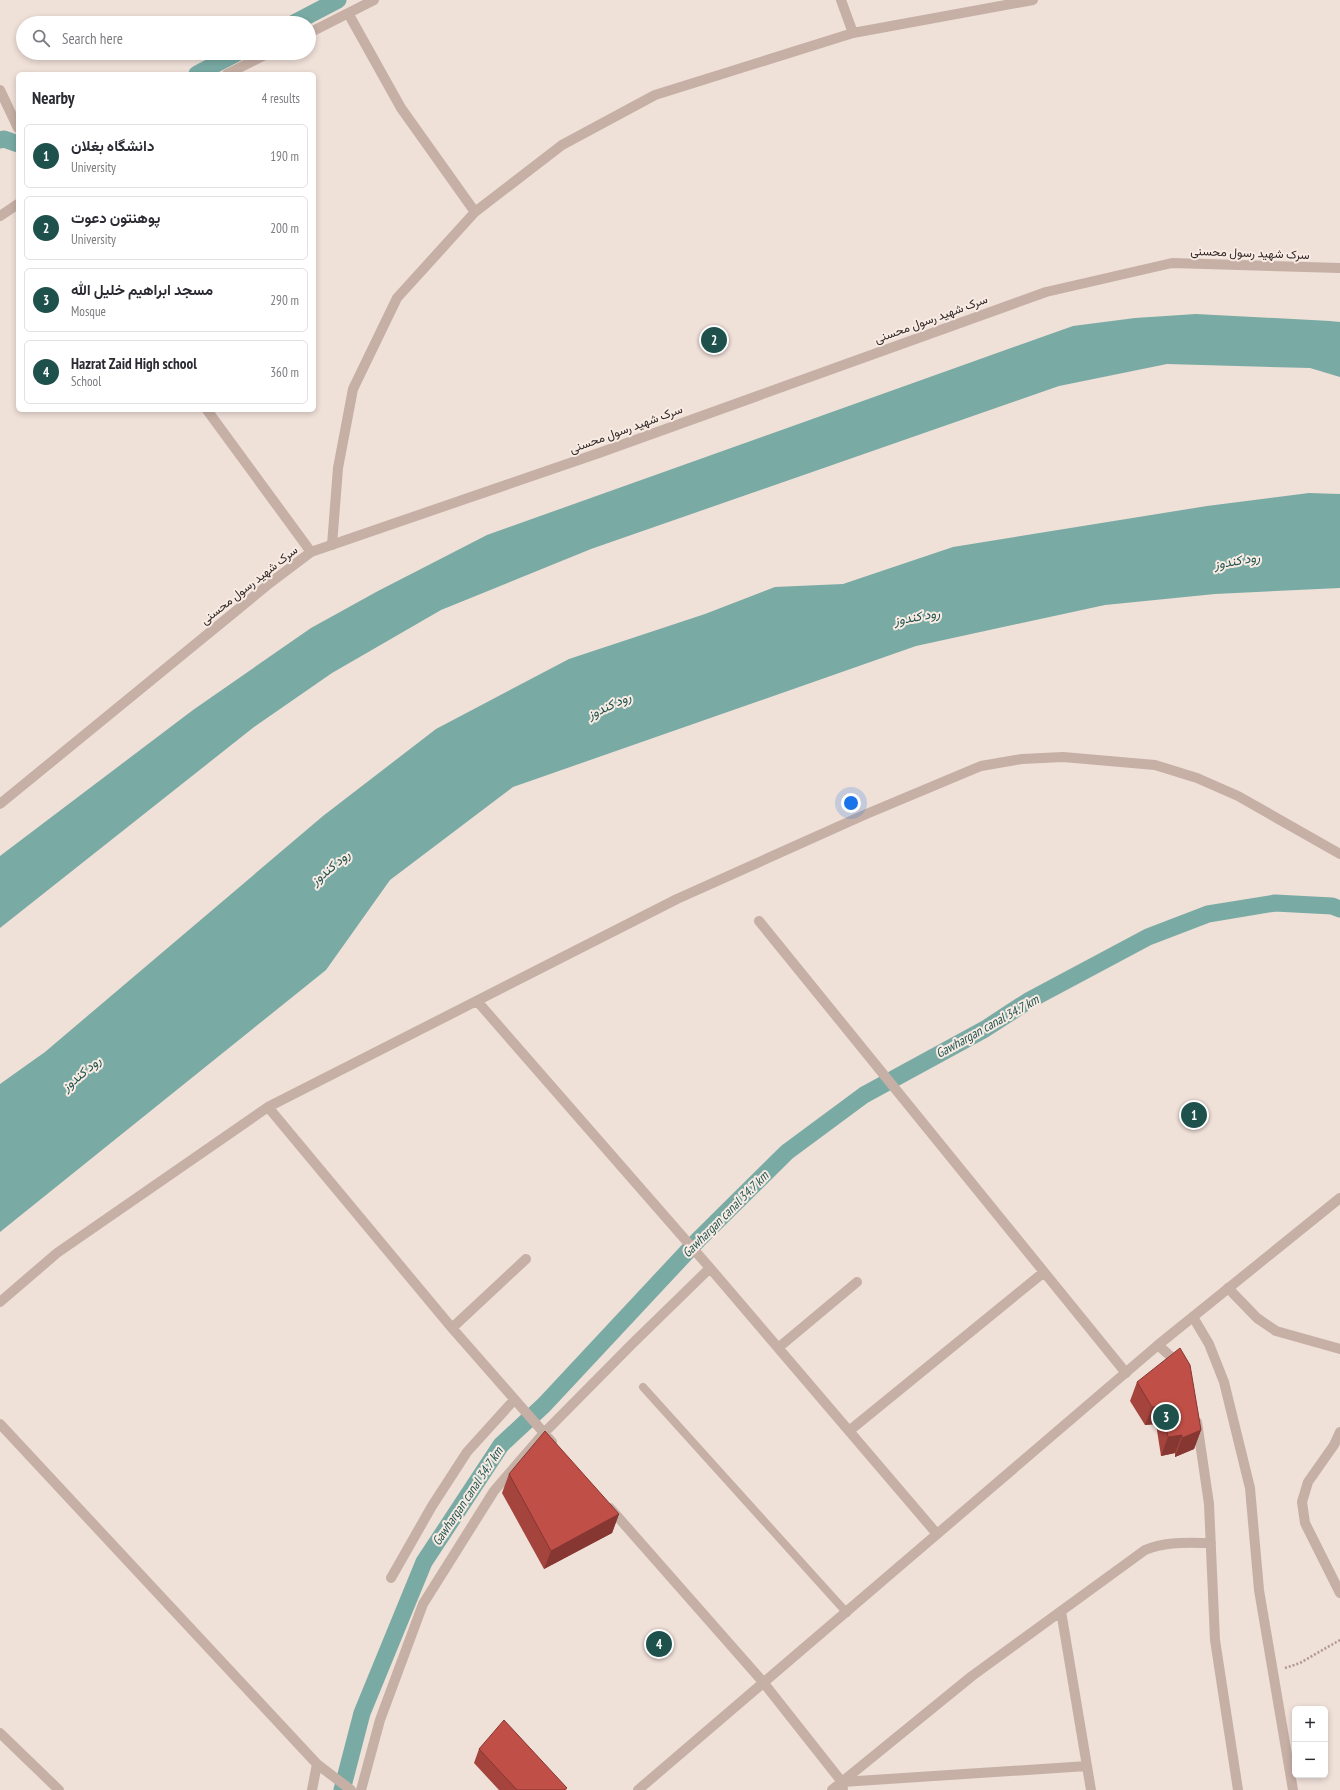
<!DOCTYPE html>
<meta charset="utf-8">
<style>
:root{--surface:#fff;--page:#f2f2f3;--text:#2b2b33;--muted:#7c7c81;--line:#e1e1e2;--accent:#1e514c}
body{margin:0;font-family:"PT Sans Narrow",Vazirmatn,sans-serif;background:var(--page);color:var(--text)}
.controls{position:absolute;right:12px;bottom:12px;display:grid;overflow:hidden;border-radius:6px;box-shadow:0 2px 6px #0003}
.controls button{width:36px;height:36px;display:grid;place-items:center;padding:0;border:0;border-bottom:1px solid var(--line);background:var(--surface);color:var(--text);font:20px sans-serif}
.you{position:absolute;left:851px;top:803px;width:14px;height:14px;margin:-10px;border:3px solid #fff;border-radius:50%;background:#1a73e8;box-shadow:0 0 0 6px #1a73e833}
.badge{display:grid;place-items:center;width:26px;height:26px;border-radius:50%;background:var(--accent);color:#fff;font-size:13px;font-weight:700}
.pin{position:absolute;translate:-50% -50%;border:2px solid #fff;box-shadow:0 1px 4px #0006}
.list{margin:0;padding:0;list-style:none}
h2{display:flex;justify-content:space-between;align-items:center;height:52px;margin:0;padding:0 16px;font-size:17px}
h2 small{font-size:13px;font-weight:400;color:var(--muted)}
.list li{display:grid;grid-template-columns:26px 1fr auto;gap:12px;align-items:center;box-sizing:border-box;height:64px;margin:0 8px 8px;padding:0 8px;border:1px solid var(--line);border-radius:6px}
.list b{display:block;font-size:15px;white-space:nowrap}
.list p{margin:0;font-size:13px;white-space:nowrap;color:var(--muted)}
.list em{font-size:13px;font-style:normal;color:var(--muted)}
.icon{flex:none;width:22px;height:22px;fill:none;stroke:currentColor;stroke-width:2;stroke-linecap:round;stroke-linejoin:round}
.map{position:relative;flex:none;width:1340px;height:1790px;overflow:hidden}
.search{position:absolute;background:var(--surface);box-shadow:0 2px 6px #0003;left:16px;top:16px;width:300px;height:44px;display:flex;align-items:center;gap:10px;box-sizing:border-box;padding:0 14px;border-radius:22px;color:var(--muted);font-size:15px}
.panel{position:absolute;background:var(--surface);box-shadow:0 2px 6px #0003;left:16px;top:72px;width:300px;height:340px;border-radius:6px}
.map>svg:first-child{display:block}
.water{fill:#79aaa4}
.lines{fill:none;stroke-linecap:round;stroke-linejoin:round}
.canal{stroke:#79aaa4;stroke-width:17}
.path{stroke:#b29890;stroke-width:2.5;stroke-dasharray:2 2;stroke-linecap:butt}
.service{stroke:#c6afa5;stroke-width:8}
.minor{stroke:#c6afa5;stroke-width:10}
.tertiary{stroke:#c6afa5;stroke-width:10}
.wall{fill:#a4443d}
.shaded-wall{fill:#863732}
.building{fill:#bf4f47;stroke:#863732}
.labels{text-anchor:middle;stroke-width:4;stroke-linejoin:round;paint-order:stroke}
.street-label{font-size:12px;fill:#332826;stroke:#f7ebe4}
.water-label{font-size:13px;font-style:italic;fill:#1e514c;stroke:#f7ebe4}
</style>
<div class="map">
<svg width="1340" height="1790" viewBox="0 0 1340 1790">
<rect width="100%" height="100%" fill="#efe0d8"/>
<!-- water -->
<path class="water" d="M1196,314L1330,321L1340,322V377L1310,368L1167,364L1059,386L591,549L441,610L332,673L254,727L0,928V856L193,710L311,628L378,591L487,535L1073,326L1135,318Z
M1309,493L1340,494V588L1215,594L1105,605L916,646L513,787L390,880L326,970L0,1232V1084L45,1052L323,816L436,729L569,659L705,614L775,587L843,584L953,547L1207,506Z"/>
<g class="lines">
<!-- canal -->
<path class="canal" d="M294,23L338,0
M197,74L237,53
M0,140L4,139L18,144
M342,1790L362,1713L424,1562L501,1445L544,1405L699,1239L787,1152L864,1095L985,1029L1028,1001L1148,937L1208,914L1275,903L1332,906L1340,909"/>
<!-- path -->
<path class="path" d="M1285,1668L1300,1663L1340,1640"/>
<!-- service -->
<path class="service" d="M643,1387L847,1613"/>
<!-- minor -->
<path class="minor" d="M841,0L853,33
M348,13L401,108L475,212
M309,33L374,0
M227,74L269,53
M0,90L18,128
M0,216L18,204
M207,410L311,552
M332,545L338,468L353,389L397,298L475,212L562,145L655,95L853,33L1033,0
M759,921L1126,1373
M477,1001L710,1268L937,1534
M268,1107L677,899L864,815L981,766L1022,759L1063,757L1155,765L1197,778L1238,796L1340,854
M1228,1288L1257,1318L1276,1331L1340,1349
M0,1302L57,1253L268,1107L452,1328L552,1442
M1193,1317L1209,1344L1224,1382L1250,1488L1259,1590L1293,1790
M452,1328L526,1259
M1158,1345L1179,1364
M778,1348L857,1282
M1197,1422L1209,1504L1215,1640L1238,1790
M0,1424L317,1764L351,1790
M849,1431L1044,1272
M1340,1432L1334,1445L1308,1482L1302,1502L1305,1523L1340,1593
M610,1508L763,1682L842,1782L843,1790
M391,1578L432,1506L467,1452L514,1400
M1061,1611L1091,1790
M0,1733L59,1790
M842,1782L1087,1766
M312,1790L317,1764
M361,1790L380,1720L423,1604L494,1491L544,1433L632,1344L710,1268
M832,1790L972,1676L1145,1550C1166,1541 1188,1543 1211,1543"/>
<!-- tertiary -->
<path class="tertiary" d="M0,804L270,583L311,552L599,453L1046,292L1172,263L1340,268
M638,1790L1158,1345L1340,1198"/>
</g>
<!-- wall -->
<path class="wall" d="M1137,1382L1201,1430L1194,1449L1175,1457V1453L1161,1456L1156,1424L1145,1425L1130,1401Z
M509,1474L619,1514L612,1533L544,1569L502,1493Z
M479,1749L567,1790H499L474,1763Z"/>
<!-- shaded-wall -->
<path class="shaded-wall" d="M1162,1406L1156,1424L1145,1425L1152,1407Z
M1201,1430L1194,1449L1175,1457L1182,1438Z
M1182,1435L1175,1453L1161,1456L1168,1437Z
M619,1514L612,1533L544,1569L551,1551Z"/>
<!-- building -->
<path class="building" d="M1180,1348L1190,1365L1201,1430L1182,1438V1435L1168,1437L1162,1406L1152,1407L1137,1382Z
M545,1431L619,1514L551,1551L509,1474Z
M504,1720L567,1788L564,1790H517L479,1749Z"/>
<g class="labels">
<!-- street labels -->
<g class="street-label">
<text transform="translate(1250 253) rotate(2)" y="4">سرک شهید رسول محسنی</text>
<text transform="translate(931 319) rotate(-20)" y="4">سرک شهید رسول محسنی</text>
<text transform="translate(626 429) rotate(-20)" y="4">سرک شهید رسول محسنی</text>
<text transform="translate(249 585) rotate(-38)" y="4">سرک شهید رسول محسنی</text>
</g>
<!-- water labels -->
<g class="water-label">
<text transform="translate(1237 560) rotate(-10)" y="5">رود کندوز</text>
<text transform="translate(917 616) rotate(-10)" y="5">رود کندوز</text>
<text transform="translate(609 705) rotate(-25)" y="5">رود کندوز</text>
<text transform="translate(330 867) rotate(-40)" y="5">رود کندوز</text>
<text transform="translate(987 1026) rotate(-29)" y="5">Gawhargan canal 34.7 km</text>
<text transform="translate(81 1073) rotate(-40)" y="5">رود کندوز</text>
<text transform="translate(725 1214) rotate(-45)" y="5">Gawhargan canal 34.7 km</text>
<text transform="translate(467 1496) rotate(-56)" y="5">Gawhargan canal 34.7 km</text>
</g>
</g>
</svg>
<div class="controls">
<button>+</button>
<button>−</button>
</div>
<div class="you"></div>
<div class="pin badge" style="left:1194px;top:1115px">1</div>
<div class="pin badge" style="left:714px;top:340px">2</div>
<div class="pin badge" style="left:1166px;top:1417px">3</div>
<div class="pin badge" style="left:659px;top:1644px">4</div>
<div class="search"><svg class="icon" aria-label="search" viewBox="0 0 24 24"><circle cx="10" cy="10" r="6"/><path d="M15 15l6 6"/></svg>Search here</div>
<section class="panel">
<h2>Nearby<small>4 results</small></h2>
<ul class="list">
<li><span class="badge">1</span><div><b>دانشگاه بغلان</b><p>University</p></div><em>190 m</em></li>
<li><span class="badge">2</span><div><b>پوهنتون دعوت</b><p>University</p></div><em>200 m</em></li>
<li><span class="badge">3</span><div><b>مسجد ابراهیم خلیل الله</b><p>Mosque</p></div><em>290 m</em></li>
<li><span class="badge">4</span><div><b>Hazrat Zaid High school</b><p>School</p></div><em>360 m</em></li>
</ul>
</section>
</div>
